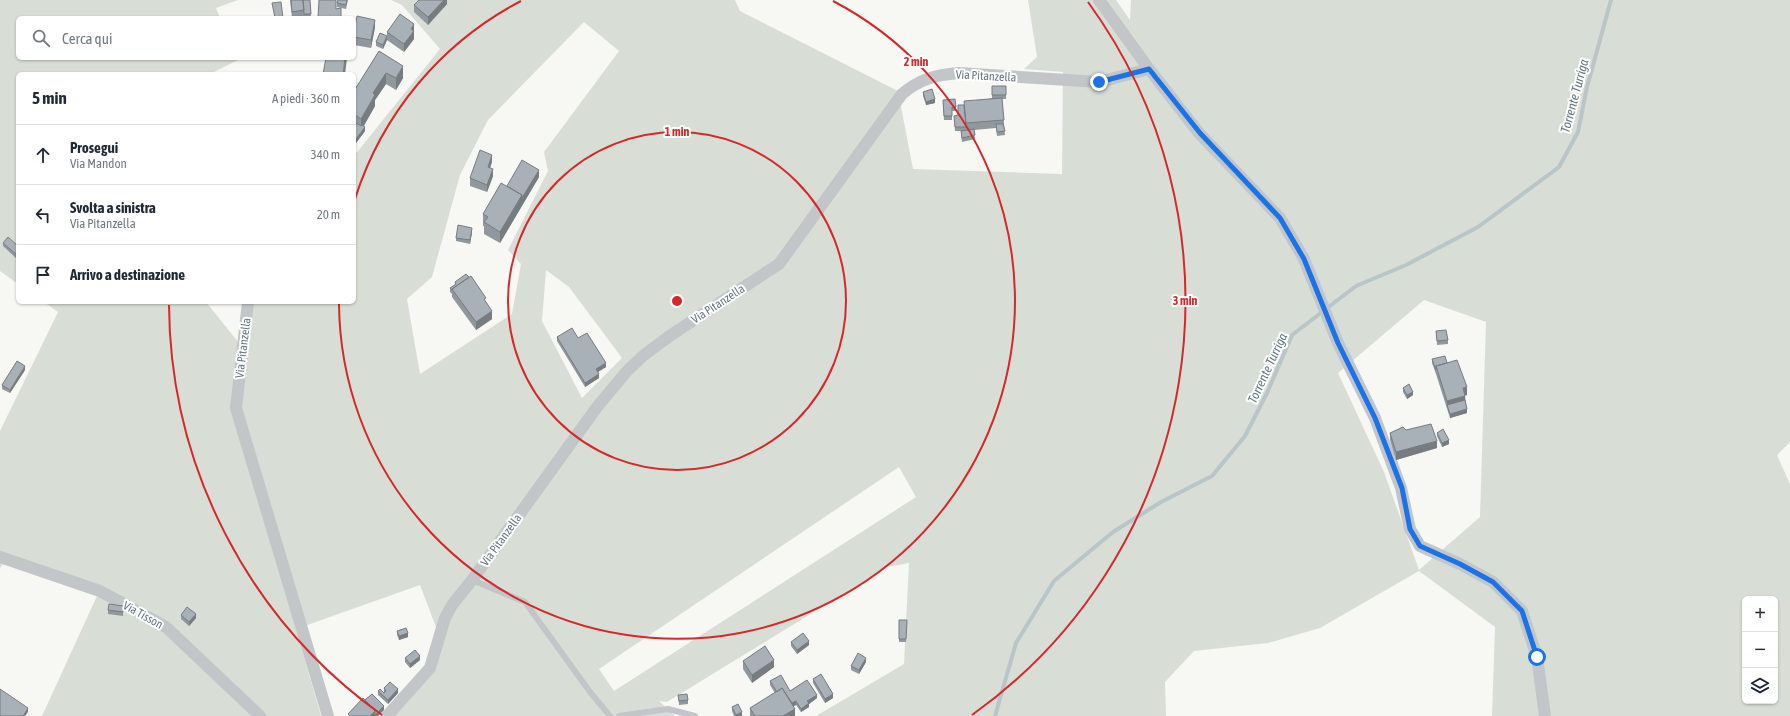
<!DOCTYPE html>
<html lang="it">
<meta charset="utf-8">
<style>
:root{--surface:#fff;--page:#f6f6f7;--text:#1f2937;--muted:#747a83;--line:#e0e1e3}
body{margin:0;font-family:"Asap Condensed",sans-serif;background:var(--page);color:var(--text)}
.controls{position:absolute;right:12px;bottom:12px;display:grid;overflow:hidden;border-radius:6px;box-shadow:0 1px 3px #0004}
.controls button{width:36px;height:36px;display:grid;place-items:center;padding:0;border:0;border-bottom:1px solid var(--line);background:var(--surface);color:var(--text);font:20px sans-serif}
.stop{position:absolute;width:12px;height:12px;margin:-9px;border:3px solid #1a73e8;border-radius:50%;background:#fff}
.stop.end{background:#1a73e8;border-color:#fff;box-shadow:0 1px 4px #0008}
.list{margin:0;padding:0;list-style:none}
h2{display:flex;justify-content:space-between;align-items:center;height:52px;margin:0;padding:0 16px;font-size:17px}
h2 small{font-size:13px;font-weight:400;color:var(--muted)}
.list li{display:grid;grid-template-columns:26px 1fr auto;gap:12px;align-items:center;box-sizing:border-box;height:60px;padding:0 16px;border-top:1px solid var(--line)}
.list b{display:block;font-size:15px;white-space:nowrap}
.list p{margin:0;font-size:13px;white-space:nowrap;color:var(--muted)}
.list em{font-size:13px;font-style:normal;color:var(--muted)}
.icon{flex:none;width:22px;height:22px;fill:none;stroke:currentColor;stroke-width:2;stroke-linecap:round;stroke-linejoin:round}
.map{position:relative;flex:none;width:1790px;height:716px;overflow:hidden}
.search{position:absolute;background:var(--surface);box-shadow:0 1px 3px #0004;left:16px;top:16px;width:340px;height:44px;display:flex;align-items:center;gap:10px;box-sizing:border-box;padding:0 14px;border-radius:6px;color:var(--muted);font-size:15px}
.panel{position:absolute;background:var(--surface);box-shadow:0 1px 3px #0004;left:16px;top:72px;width:340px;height:232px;border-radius:6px}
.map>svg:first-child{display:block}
.green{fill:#d8ded5;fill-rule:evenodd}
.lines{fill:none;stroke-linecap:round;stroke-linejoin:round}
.stream{stroke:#b8c5c9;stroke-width:4}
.lane{stroke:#c2c6c9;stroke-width:6}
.street{stroke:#c2c6c9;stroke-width:12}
.wall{fill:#90989d}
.shaded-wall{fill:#767c80}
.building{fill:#a8b1b7;stroke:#767c80}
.route{stroke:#1a73e8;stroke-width:5}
.ring{fill:none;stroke:#d62828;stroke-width:2}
.labels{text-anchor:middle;stroke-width:4;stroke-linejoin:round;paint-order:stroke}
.street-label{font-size:12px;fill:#657885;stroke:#fff}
.water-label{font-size:13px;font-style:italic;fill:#617981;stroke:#fff}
.centre{fill:#d62828;stroke:#fff;stroke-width:2}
.ring-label{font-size:12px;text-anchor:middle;font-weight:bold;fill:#d62828;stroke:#fff;stroke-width:4;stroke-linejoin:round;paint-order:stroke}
</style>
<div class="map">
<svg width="1790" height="716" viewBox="0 0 1790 716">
<rect width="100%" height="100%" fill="#f7f7f4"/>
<!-- green -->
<path class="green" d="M0,0H238L216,8L220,18H18V58H237L238,60L210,74H18V284L0,271Z
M391,0H735L740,11L898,91L913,169L1062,174L1063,72L1024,69L1037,57L1028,0H1116L1130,20L1131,0H1790V442L1777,455L1790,484V716H1492L1495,627L1419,571L1320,628L1268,643L1194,651L1165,682L1166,716H816L904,664L909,563L887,567L667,702L659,701L675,716H379L426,667L436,627L420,585L296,629L321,716H42L97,596L3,564L0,568V431L58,312L44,302H206L243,348L248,302H354V156L440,49L402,5ZM584,22L619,51L544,152L548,171L508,250L521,264L512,314L420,374L407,299L432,277L460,175L488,120ZM546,270L569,287L622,358L582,398L542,321ZM1424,300L1486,322L1480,517L1419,570L1384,472L1338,373ZM899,467L916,497L614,691L599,669ZM1745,599H1775V701H1745Z"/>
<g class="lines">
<!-- stream -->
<path class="stream" d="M995,716L1016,643L1054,581L1113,532L1161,502L1212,476L1245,436L1267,393L1292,335L1356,286L1406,265L1478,227L1559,167L1578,132L1587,87L1611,0"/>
<!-- lane -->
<path class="lane" d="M472,580L525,602L590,692L610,716
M619,716L668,709L695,716"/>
<!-- street -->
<path class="street" d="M1099,0L1149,69L1199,133L1280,218L1304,259L1338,343L1375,418L1401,488L1410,529L1420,546L1460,564L1493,582L1522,611L1537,657L1545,716
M248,302L236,408L328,716
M0,557L100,591L166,627L260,716
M387,716L430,668L445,618L452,605L472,580L597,407L627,371L644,355L671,335L779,264L902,94C920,79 935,75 959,73L1099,82L1149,69"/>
</g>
<!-- wall -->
<path class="wall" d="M290,0H310L311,18H292Z
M348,0L346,9L337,7V3Z
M447,0V4L428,25L414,12V5Z
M375,27L371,48L354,45V32Z
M387,32H414V39L404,52L387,40L383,49L376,46V42L387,36Z
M379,51L403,78L396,90L386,84L375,100V106L364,126L365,131L356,143L354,144V91Z
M992,86H1006V99H1002L1005,135L997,136L996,128L974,130L975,139L962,142L961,135V131H962H955L954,116L958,115L964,105L992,98Z
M923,92L935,103L926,105L923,96Z
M955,99L956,111H952V120H944L943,104Z
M492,162L490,167L493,176L487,192L470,186V178Z
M539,177L500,243L484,234V226H483V214Z
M472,232L470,244L456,241V238Z
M3,243L18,246V260L3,246Z
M455,282L486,302L492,319L476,330L452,297V294L450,292V288L455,285Z
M1436,331L1448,340V344L1437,345Z
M557,337L578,338L606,367L598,372L599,378L585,387L557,341Z
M1432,359L1447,363L1467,395H1465L1467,413L1450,418L1436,374L1432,363Z
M25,370L10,393L2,389V385Z
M1403,388L1413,395L1407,399L1403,392Z
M1406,430L1437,448L1396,460L1390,440V433Z
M1437,433L1449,444L1442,447L1437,436Z
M123,609V616L108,614V610Z
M181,615L196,618L189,626L181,619Z
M899,620H907L906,642H899Z
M397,631L408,637L399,640L397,635Z
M791,642L809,645L797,654L791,646Z
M405,658L420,660L410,668L405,662Z
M743,661L774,667L752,683L743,669Z
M866,662L859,674L851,670V666Z
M813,679L833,698L825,703L813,683Z
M770,681L790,691L817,698L809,704V707L801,712L796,705L793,706L795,716H750V708L775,693L770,685Z
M384,688L398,693L388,704L378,695V691L384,693Z
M678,695L688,700V704L679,705Z
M732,707L742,716H734L732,711Z"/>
<!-- shaded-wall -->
<path class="shaded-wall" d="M444,0H447V4L428,25V17Z
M375,20V27L371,48V40Z
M414,24V39L404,52V44L411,29Z
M387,36V40L383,49V45Z
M345,58H347L345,74H343Z
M403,66V78L396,90V78Z
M386,73V84L375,100V106L361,130V119L373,93Z
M935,99V103L926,105V102Z
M365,127V131L356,143V139Z
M492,155V162L488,174V167Z
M493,169V176L487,192V185Z
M539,170V177L500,243V232L522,195Z
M472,228V232L470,244V240Z
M492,311V319L476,330V322Z
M606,363V367L596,373V369Z
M25,366V370L10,393V390Z
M599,374V378L585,387V383Z
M1467,387V395L1463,396V388Z
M1413,392V395L1407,399V395Z
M1465,396V404L1447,405V401Z
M1467,409V413L1450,418V414Z
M1449,440V444L1442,447V443Z
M1437,441V448L1396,460V452Z
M196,614V618L189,626V622Z
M408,633V637L399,640V636Z
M809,641V645L797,654V650Z
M420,656V660L410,668V664Z
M866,658V662L859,674V670Z
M774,660V667L752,683V675Z
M398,689V693L388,704V700Z
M833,694V698L825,703V699Z
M817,695V698L809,704V707L801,712V709L807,701Z
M796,701V705L788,709V705Z
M384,706V710L378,716H375V715Z
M28,708V712L25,716H23Z
M795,709V716H783Z
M375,711V716H370Z
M742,712V716H736V715Z"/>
<!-- building -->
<path class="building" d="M291,0H303L304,10L292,12Z
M303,0H310L311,14H304Z
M319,0H336V9L341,8V18H318Z
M338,0H347L346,5L337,3Z
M419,0H444L428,17L414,5Z
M281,2L283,18H275L272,3Z
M400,14L414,24L411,29L414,31L404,44L387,32Z
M357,16L375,20L371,40L354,37V32Z
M380,33L387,36L383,45L376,42Z
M379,51L403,66L396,78L386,73L373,93L375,95L361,119L354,114V91Z
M326,58H345L343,74H323Z
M992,86H1006V95H992Z
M932,89L935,99L926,102L923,92Z
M1002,98L1004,120L966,123L964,101Z
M955,99L956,107H952V116H944L943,100Z
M958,105H964L966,127H955L954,116L958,115Z
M356,123L361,126L362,125L365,127L356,139L354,140V126Z
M996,124H1003L1005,131L997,132Z
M974,129L975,135L962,138L961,131Z
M480,150L492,155L488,167L493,169L487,185L470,178Z
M522,160L539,170L522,198V195L507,186Z
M501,183L522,195L500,232L484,222L488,217L483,214Z
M458,225L472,228L470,240L456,238Z
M8,237L18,246V256L3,243Z
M466,274L469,277L452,289V290L450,288L456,284L455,282Z
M471,276L486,298L484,299L492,311L476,322L452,289Z
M572,328L578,338L587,333L606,363L596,369L599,374L585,383L557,337Z
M1446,330L1448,340L1437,341L1436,331Z
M1445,356L1447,363L1436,366V370L1432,359Z
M1457,360L1467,387L1463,388L1465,396L1447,401L1436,366Z
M17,361L25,366L10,390L2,385Z
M1409,384L1413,392L1407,395L1403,388Z
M1465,400L1467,409L1450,414L1447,405Z
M1431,424L1437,441L1396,452L1390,433L1403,427L1406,430Z
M1443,429L1449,440L1442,443L1437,433Z
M109,604L123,606V612L108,610Z
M187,607L196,614L189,622L181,615Z
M899,620H907L906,639H899Z
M406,628L408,633L399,636L397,631Z
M803,633L809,641L797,650L791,642Z
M765,646L774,660L752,675L743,661Z
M415,650L420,656L410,664L405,658Z
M858,653L866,658L859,670L851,666Z
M821,674L833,694L825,699L813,679Z
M781,675L790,691L807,680L817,695L807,701L809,703L801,709L796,701L792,703L782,688L777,692L770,681Z
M390,682L398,689L388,700L378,691L380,689L384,693L386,691L384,688Z
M782,688L795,709L783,716H755L750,708Z
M0,689L28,708L23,716H0Z
M372,694L384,706L375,715V711L365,700Z
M687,694L688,700L679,701L678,695Z
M363,698L375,711L370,716H350L348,714Z
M738,704L742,712L736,715L732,707Z"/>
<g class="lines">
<!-- route -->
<path class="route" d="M1099,82L1149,69L1200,133L1280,218L1304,259L1338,343L1375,418L1402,488L1410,529L1420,546L1460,564L1493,582L1522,611L1537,657"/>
</g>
<!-- distance rings -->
<g class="ring">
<circle cx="677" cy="301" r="169"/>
<path d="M355 199A338 338 0 0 1 521 1M833 1A338 338 0 1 1 339 304"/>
<path d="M382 715A508 508 0 0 1 169 305M1088 2A508 508 0 0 1 972 715"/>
</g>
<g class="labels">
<!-- street labels -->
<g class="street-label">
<text transform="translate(986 76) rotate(3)" y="4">Via Pitanzella</text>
<text transform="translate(718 304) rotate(-33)" y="4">Via Pitanzella</text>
<text transform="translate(243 348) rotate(-83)" y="4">Via Pitanzella</text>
<text transform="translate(501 540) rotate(-54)" y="4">Via Pitanzella</text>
<text transform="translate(143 615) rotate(29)" y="4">Via Tisson</text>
</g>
<!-- water labels -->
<g class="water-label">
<text transform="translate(1574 96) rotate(-75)" y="5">Torrente Turriga</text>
<text transform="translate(1267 368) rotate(-65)" y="5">Torrente Turriga</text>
</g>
</g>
<circle cx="677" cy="301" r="6" class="centre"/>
<g class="ring-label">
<text x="916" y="66">2 min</text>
<text x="677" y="136">1 min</text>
<text x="1185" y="305">3 min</text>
</g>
</svg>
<div class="controls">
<button>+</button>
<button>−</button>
<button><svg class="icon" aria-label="layers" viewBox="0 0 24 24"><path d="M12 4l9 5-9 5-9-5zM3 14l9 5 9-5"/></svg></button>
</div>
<div class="stop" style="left:1537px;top:657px"></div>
<div class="stop end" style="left:1099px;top:82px"></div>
<div class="search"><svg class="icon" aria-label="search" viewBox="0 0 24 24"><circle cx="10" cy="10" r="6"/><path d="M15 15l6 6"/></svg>Cerca qui</div>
<section class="panel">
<h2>5 min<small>A piedi · 360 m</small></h2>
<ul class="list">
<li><svg class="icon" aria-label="ahead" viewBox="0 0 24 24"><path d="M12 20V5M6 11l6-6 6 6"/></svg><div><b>Prosegui</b><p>Via Mandon</p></div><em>340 m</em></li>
<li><svg class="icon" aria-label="left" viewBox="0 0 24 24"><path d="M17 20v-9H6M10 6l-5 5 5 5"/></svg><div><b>Svolta a sinistra</b><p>Via Pitanzella</p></div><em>20 m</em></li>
<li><svg class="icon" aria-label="arrive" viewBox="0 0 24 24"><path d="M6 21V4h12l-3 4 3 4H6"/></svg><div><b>Arrivo a destinazione</b></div></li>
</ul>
</section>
</div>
